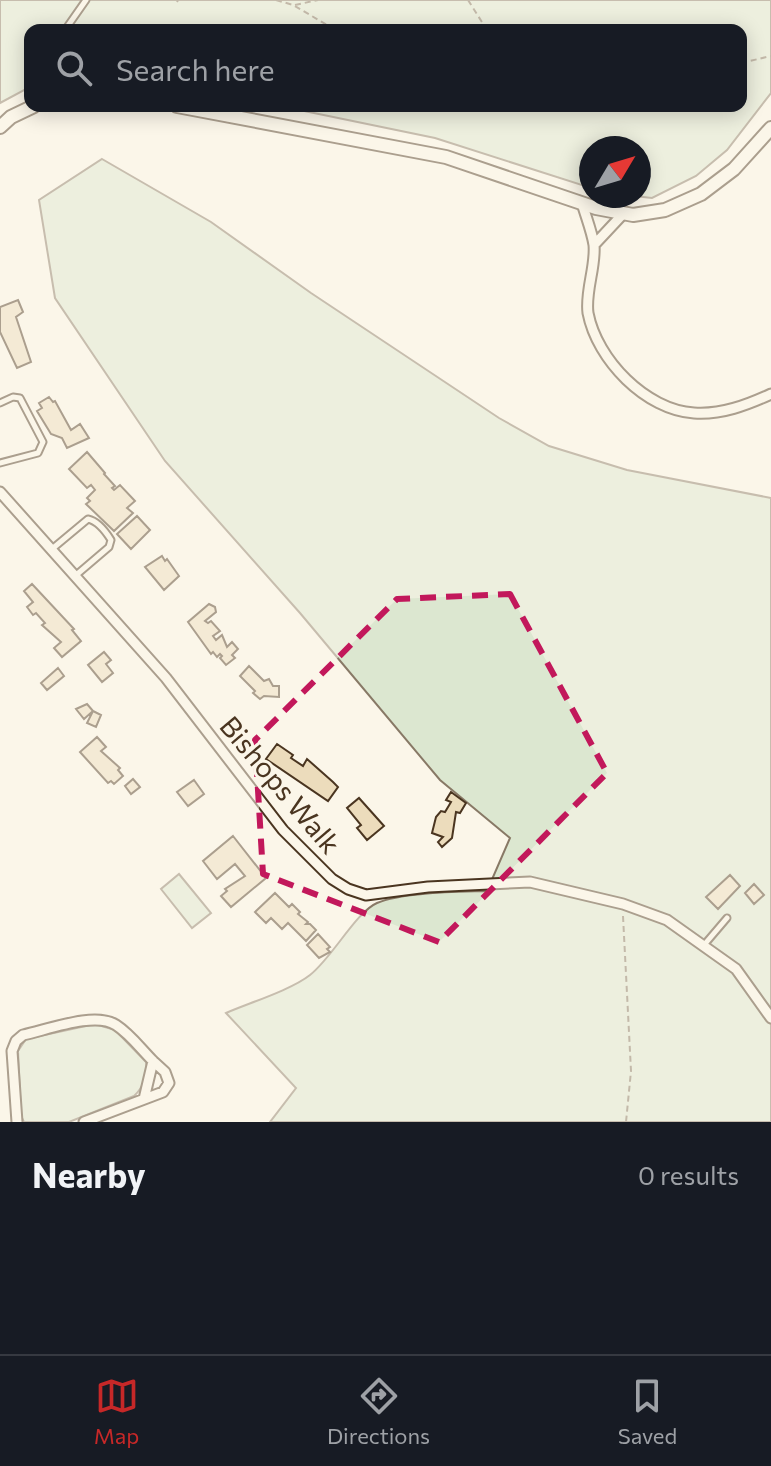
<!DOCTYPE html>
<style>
:root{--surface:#171b24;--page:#20242c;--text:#f1f3f6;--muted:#9ea1a6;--line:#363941;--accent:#c62828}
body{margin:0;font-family:Commissioner,sans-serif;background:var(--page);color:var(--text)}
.compass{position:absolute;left:579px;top:136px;width:72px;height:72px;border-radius:50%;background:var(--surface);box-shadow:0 4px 20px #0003;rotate:52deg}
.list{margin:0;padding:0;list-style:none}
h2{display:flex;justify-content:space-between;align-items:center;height:104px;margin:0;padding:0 32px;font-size:34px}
h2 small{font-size:26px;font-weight:400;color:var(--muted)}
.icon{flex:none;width:44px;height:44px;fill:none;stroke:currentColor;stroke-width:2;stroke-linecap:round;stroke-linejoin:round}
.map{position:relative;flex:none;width:771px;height:1122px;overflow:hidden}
.search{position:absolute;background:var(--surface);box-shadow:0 4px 20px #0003;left:24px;right:24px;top:24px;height:88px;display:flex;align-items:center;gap:20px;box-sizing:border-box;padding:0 28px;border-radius:16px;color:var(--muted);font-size:30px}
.sheet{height:232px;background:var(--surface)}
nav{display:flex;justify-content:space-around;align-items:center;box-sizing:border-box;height:112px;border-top:2px solid var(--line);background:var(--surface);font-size:22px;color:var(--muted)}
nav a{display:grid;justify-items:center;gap:4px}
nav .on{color:var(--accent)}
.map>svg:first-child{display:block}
.green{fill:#dce7d0;stroke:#887966;stroke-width:2}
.building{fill:#ecdcbc;stroke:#4a3520;stroke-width:2}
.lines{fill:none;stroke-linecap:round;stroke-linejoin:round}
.service-casing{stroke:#4a3520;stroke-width:9}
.minor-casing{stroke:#4a3520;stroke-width:13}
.tertiary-casing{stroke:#4a3520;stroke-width:16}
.path{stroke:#7f6f5c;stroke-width:2;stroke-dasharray:6 4;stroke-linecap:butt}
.service{stroke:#fbf6e9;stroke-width:5}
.minor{stroke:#fbf6e9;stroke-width:9}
.tertiary{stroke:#fbf6e9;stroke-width:12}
.marked{fill:none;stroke:#c2185b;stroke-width:6;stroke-dasharray:16 10;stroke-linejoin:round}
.labels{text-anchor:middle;stroke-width:6;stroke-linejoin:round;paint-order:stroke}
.street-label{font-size:28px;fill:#4a3520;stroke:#fbf6e9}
</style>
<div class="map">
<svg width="771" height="1122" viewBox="0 0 771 1122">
<rect width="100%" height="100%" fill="#fbf6e9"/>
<!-- green -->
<path class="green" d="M0,0H771V93L727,150L696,176L652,198L634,196H639V148H591V188L435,138L280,106H741V30H30V87L0,103Z
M102,159L211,222L311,293L499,418L549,446L627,470L771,498V1122H270L296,1088L226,1013C249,1003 291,990 310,975C332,958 356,912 377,903C402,892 459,892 487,891L510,838L440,780L300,613L165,461L55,298L39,200Z
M179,874L211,913L192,928L161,889Z
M95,1024L115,1030L146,1062C148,1074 143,1088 134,1096L69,1122H24L21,1116L18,1051L26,1039Z"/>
<!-- building -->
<path class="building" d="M18,300L23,312L16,317L31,362L17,368L0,332V307Z
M49,397L53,402L55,401L71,430L80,424L89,438L67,448L62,438L51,434L37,411L42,408L39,403Z
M87,452L105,473L104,474L115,486L112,488L114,490L120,485L135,501L127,508L133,513L114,531L86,504L90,501L87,498L95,490L91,485L87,488L69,469Z
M137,516L150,530L131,549L117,534Z
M162,556L165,561L167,559L179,576L164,590L145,567Z
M32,584L74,629L72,630L81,641L62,657L54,648L61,642L42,625L45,623L36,613L33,615L27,607L33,602L24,591Z
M209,604L215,607L216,612L205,621L208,623L211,621L220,631L213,636L216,640L222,635L227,647L232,642L238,649L232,655L235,658L226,665L220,658L222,656L220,654L217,657L213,652L211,654L188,622Z
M104,652L111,660L106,664L113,673L102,682L88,665Z
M249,666L264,681L269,679L273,686H279V697L264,696L260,699L253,693L255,691L240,676Z
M58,668L64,676L47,690L41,683Z
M87,704L93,711L84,719L76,709Z
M93,711L101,715L96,727L87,723Z
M97,737L106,747L101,751L120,768L118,770L123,776L114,784L111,781L108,783L80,752Z
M277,744L293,755L291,758L303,766L307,759L333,782L338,787L328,801L266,759Z
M133,779L140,787L131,794L125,786Z
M194,780L204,794L188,806L177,792Z
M451,792L466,803L460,813L456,812L452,838L442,847L438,842L443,837L432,833L436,817L441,811L445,812L451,802L446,800Z
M359,798L384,826L367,840L357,828L361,825L347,808Z
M233,836L266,878L231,907L221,896L227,891L225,889L245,876L235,864L217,879L203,861Z
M730,875L740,886L718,909L706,897Z
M754,884L764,895L754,904L745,893Z
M275,893L289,907L292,904L300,912L298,914L308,922L306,924H310L316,930L306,941L288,923L282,929L271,918L266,923L255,912Z
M318,934L330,947L327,949L330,952L319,958L307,945Z"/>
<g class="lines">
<defs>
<path id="service" d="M65,30L86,0
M0,403L13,397L20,398L43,442L38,453L0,463
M52,549L88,519C98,521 106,532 111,540L109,547L75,576
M704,945L727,918"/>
<path id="minor" d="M582,203C586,217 592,232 594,245C596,267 585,291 588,313C597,360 646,410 694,413C721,415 747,405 771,394
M594,245L623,214
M0,492L166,678L283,830L332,879L348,889L366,895L428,887L530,882L623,904L667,920L736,969L771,1018
M17,1122L12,1051L16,1041L23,1035C47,1030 95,1011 116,1025C130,1034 141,1049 153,1061L144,1099
M84,1122L163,1092L169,1083L165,1072L153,1061"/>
<path id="tertiary" d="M177,106L446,157L596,208L633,215L665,210L701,194L734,169L771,128
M0,127L11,117L34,106"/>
</defs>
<!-- service casing -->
<use href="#service" class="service-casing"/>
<!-- minor casing -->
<use href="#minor" class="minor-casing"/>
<!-- tertiary casing -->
<use href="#tertiary" class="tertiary-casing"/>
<!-- path -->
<path class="path" d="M276,0L293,5L334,29L341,30
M468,0L487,30
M177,2L178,0
M295,5L318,0
M741,63L771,56
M623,916L631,1071L626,1122"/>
<!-- service -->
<use href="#service" class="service"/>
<!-- minor -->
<use href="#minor" class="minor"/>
<!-- tertiary -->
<use href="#tertiary" class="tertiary"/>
</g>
<!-- marked area -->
<path d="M0 0H771V1122H0ZM510,594L607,773L439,942L263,874L255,740L397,599Z" fill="#fbf6e9" fill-opacity=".55" fill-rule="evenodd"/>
<path class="marked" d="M510,594L607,773L439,942L263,874L255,740L397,599Z"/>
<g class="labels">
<!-- street labels -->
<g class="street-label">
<text transform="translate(280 785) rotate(50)" y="10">Bishops Walk</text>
</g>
</g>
</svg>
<svg class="compass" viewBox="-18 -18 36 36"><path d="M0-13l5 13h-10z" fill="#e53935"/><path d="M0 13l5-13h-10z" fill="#9ea1a6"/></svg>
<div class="search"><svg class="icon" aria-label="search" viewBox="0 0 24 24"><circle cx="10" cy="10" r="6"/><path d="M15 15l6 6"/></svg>Search here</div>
</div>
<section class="sheet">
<h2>Nearby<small>0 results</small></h2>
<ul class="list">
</ul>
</section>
<nav>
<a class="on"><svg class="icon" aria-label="map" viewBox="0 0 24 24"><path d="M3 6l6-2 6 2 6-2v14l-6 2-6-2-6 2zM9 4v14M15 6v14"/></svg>Map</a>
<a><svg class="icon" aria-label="directions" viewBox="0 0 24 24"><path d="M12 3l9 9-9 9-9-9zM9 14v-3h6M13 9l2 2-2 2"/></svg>Directions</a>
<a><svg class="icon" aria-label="saved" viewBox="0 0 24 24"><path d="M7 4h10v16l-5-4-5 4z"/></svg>Saved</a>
</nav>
